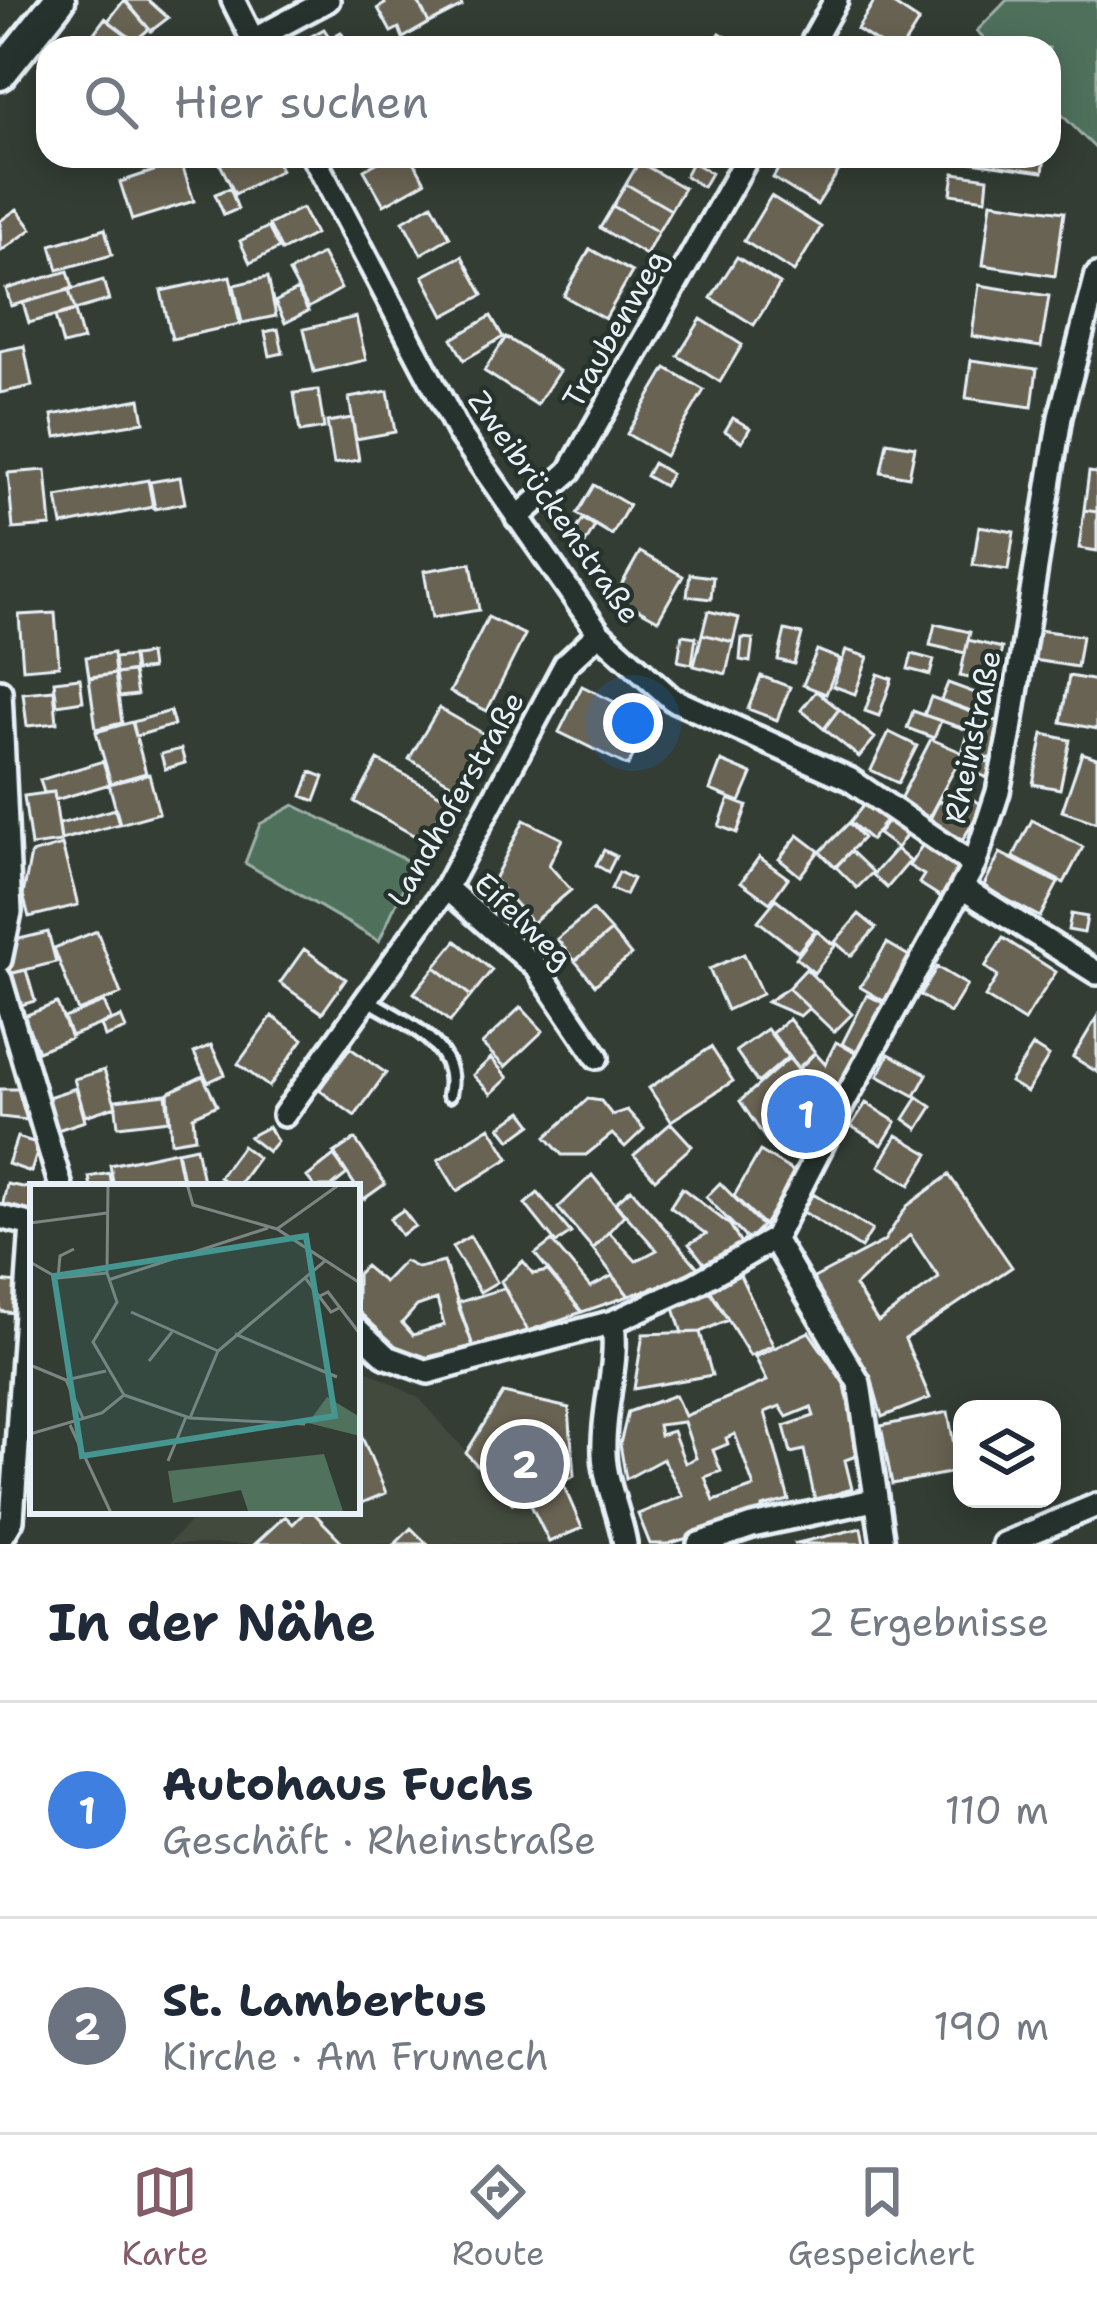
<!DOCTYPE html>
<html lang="de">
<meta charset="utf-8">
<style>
:root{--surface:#fff;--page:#f6f6f7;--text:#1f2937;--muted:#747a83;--line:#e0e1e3;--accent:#845c67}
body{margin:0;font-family:"Shantell Sans",sans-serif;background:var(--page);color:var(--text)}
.controls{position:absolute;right:36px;bottom:36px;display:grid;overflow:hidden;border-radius:24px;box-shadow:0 6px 30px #0003}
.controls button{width:108px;height:108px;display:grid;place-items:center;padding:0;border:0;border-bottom:3px solid var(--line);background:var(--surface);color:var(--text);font:60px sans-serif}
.you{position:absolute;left:633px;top:723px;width:42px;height:42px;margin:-30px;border:9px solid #fff;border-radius:50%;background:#1a73e8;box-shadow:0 0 0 18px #1a73e833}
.badge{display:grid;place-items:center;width:78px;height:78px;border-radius:50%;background:var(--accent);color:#fff;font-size:39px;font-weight:700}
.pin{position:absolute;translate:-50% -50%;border:6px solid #fff;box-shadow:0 3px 12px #0006}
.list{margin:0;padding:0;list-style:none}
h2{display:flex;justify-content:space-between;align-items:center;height:156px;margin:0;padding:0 48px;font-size:51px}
h2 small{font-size:39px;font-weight:400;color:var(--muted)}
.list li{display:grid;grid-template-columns:78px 1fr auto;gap:36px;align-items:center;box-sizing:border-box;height:216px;padding:0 48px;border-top:3px solid var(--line)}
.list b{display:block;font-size:45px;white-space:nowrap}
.list p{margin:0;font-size:39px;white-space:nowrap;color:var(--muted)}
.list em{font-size:39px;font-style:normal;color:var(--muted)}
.icon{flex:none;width:66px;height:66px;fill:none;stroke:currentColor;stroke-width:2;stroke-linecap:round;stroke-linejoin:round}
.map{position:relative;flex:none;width:1097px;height:1544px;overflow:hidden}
.search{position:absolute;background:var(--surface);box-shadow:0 6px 30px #0003;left:36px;right:36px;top:36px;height:132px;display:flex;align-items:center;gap:30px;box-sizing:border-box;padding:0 42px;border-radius:36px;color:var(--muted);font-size:45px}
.sheet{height:588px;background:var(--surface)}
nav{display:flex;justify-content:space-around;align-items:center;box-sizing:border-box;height:168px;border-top:3px solid var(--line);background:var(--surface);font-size:33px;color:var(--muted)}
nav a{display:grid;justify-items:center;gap:6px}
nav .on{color:var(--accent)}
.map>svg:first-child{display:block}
.built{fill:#43483d}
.green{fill:#50715b;stroke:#9cb1aa;stroke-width:3}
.building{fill:#696352;stroke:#e8f1f8;stroke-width:3;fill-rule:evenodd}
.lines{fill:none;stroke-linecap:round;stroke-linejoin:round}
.lane-casing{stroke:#e8f1f8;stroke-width:20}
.street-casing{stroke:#e8f1f8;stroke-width:30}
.secondary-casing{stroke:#e8f1f8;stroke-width:39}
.lane{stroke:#26332d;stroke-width:10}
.street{stroke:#26332d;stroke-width:21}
.secondary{stroke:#26332d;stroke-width:30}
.labels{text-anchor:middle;stroke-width:9;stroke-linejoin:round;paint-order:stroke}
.street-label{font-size:30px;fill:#e8f1f8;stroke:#26332d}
.inset-road{fill:none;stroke:#7b8582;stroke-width:3}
.view{fill:#459590;fill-opacity:0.15;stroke:#459590;stroke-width:6}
.inset-edge{fill:none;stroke:#e8f1f8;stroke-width:6}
</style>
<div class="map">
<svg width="1097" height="1544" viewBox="0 0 1097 1544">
<rect width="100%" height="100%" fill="#333d34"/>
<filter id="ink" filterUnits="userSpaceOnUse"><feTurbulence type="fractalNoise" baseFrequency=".00833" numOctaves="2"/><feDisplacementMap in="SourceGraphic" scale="24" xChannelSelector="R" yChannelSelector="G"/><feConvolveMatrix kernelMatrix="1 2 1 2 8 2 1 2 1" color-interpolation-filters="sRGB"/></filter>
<g filter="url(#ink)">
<!-- built -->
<path class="built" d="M357,1365L419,1398L512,1504L527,1497L550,1544H168L201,1511H357Z"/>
<!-- green -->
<path class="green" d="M1007,0H1097V150L1049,102V48H994L977,31Z
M294,805L414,864L379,941L245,863L260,824Z"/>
<!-- building -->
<path class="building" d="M124,0L149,29L135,41L108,21Z
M125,0H148L168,18L151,31Z
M383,0H417L429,23L403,38L399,28L391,32L378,8L385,4Z
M417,0H459L462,6L429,23Z
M875,0H887L919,21L902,48H886L857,29Z
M105,18L142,47L141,48H96L88,41Z
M324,29L330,38L341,32L350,48H302L299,43Z
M720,33L744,48H710Z
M216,156H274L281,170L235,194Z
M389,156H411L425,182L384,205L364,170Z
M786,156H812L838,172L817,205L773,178Z
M812,156H847L838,172Z
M972,156H1045L1043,172L971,162Z
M181,162L194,201L132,220L120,182Z
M639,162L684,188L671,210L626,184Z
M692,162L711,173L703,187L685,176Z
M954,173L988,178L986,199L951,194Z
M626,184L671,210L658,232L613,206Z
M230,188L238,209L224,215L215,194Z
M771,196L821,227L794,272L744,241Z
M991,202L1064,212L1055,276L983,265Z
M432,204L450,237L421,254L403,221Z
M613,206L658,232L646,255L600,228Z
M302,208L315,234L282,251L269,225Z
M17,209L32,229L1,251L0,221Z
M268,227L279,248L250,263L240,241Z
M105,229L112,255L58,270L51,245Z
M590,249L632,272L605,319L564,296Z
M322,254L341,289L308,308L289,272Z
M462,256L483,295L444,316L423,276Z
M737,257L780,284L754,325L711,298Z
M68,271L73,288L11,306L6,289Z
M230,276L240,324L172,339L161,291Z
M268,277L276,316L242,323L234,285Z
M103,280L109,300L75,310L69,290Z
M979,285L1049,296L1041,347L972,336Z
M69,290L75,310L29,323L23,303Z
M297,290L308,311L285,323L275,302Z
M75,311L83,340L63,345L55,316Z
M491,316L503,337L464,360L452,339Z
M356,317L366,360L314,372L304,329Z
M701,319L742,345L720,382L678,356Z
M278,329L283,353L270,356L265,332Z
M506,337L559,371L537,405L484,371Z
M24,346L32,386L0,393V351Z
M971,360L1037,369L1032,407L966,398Z
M666,368L704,390L665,456L627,434Z
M318,390L324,428L300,432L294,393Z
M388,391L395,432L356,439L349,398Z
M140,399L144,422L56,437L52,415Z
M352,418L359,460L334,464L327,422Z
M733,418L750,428L742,442L725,431Z
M887,442L915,447L909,477L881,472Z
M653,463L671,474L664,486L646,476Z
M46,470L51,526L13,529L8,473Z
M1089,472L1097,473V512L1084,510Z
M180,477L185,503L155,509L150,482Z
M148,480L153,507L62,525L57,497Z
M594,485L629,505L612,535L577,514Z
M1084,510L1097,512V551L1079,548Z
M583,519L595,526L585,544L572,537Z
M979,526L1014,532L1008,570L973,565Z
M640,552L683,576L658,620L615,596Z
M471,563L479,610L432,618L424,571Z
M690,574L713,577L711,599L687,596Z
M708,611L739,618L733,642L702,634Z
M55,613L59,666L23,669L19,615Z
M488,617L525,635L487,711L450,692Z
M935,624L970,632L965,653L930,645Z
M785,630L802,634L794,664L778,660Z
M1038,630L1082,636L1077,667L1034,660Z
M702,634L733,642L726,674L694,666Z
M682,635L696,637L692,664L678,661Z
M742,638L753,639L750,662L740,660Z
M968,640L1002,648L994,683L960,676Z
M817,650L840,659L826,694L803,685Z
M846,650L868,657L855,694L833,686Z
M113,653L115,674L89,677L86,657Z
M149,654L151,669L135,671L133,656Z
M912,654L934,660L930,675L908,669Z
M132,656L134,671L116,674L114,658Z
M133,672L137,695L119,697L116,674Z
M115,674L122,723L96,729L89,678Z
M878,674L892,679L879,716L865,711Z
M761,676L790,687L777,720L748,709Z
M1069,676L1097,681V729L1061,722Z
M80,678L83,701L57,705L54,681Z
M948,683L989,698L982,715L941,700Z
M582,686L651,720L628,766L559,732Z
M54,690L57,723L27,726L23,693Z
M816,691L839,709L824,729L801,710Z
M931,697L974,713L968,730L924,715Z
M439,708L484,734L454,785L409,759Z
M839,709L875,738L859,757L824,729Z
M170,711L174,725L136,736L133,722Z
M913,711L941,721L934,738L907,728Z
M975,714L1003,723L994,760L963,749Z
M132,722L146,773L111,783L96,732Z
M889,732L917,746L898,783L871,770Z
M1043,734L1070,740L1060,789L1033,784Z
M931,739L963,753L928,819L900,799Z
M181,749L185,763L165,769L161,754Z
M964,753L994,764L988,778L957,766Z
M1082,753L1097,758V823L1062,811Z
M378,760L448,799L424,841L355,802Z
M103,761L110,784L55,800L54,792L44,793L40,780Z
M721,761L752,774L740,802L710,790Z
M311,772L324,777L315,801L302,796Z
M149,774L159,813L120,824L109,784Z
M54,792L61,842L31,846L24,796Z
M965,795L983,805L962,841L930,819L939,801L956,810Z
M729,799L747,806L737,833L719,826Z
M866,802L887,819L871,840L850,822Z
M115,809L119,824L61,840L59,824Z
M524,820L562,839L549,865L571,890L532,923L494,879Z
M889,820L907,834L897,848L878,834Z
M1032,820L1083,847L1064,883L1013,857Z
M849,823L863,838L835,867L820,852Z
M798,835L819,851L800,876L779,859Z
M923,844L959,871L944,899L919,883L924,875L909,866Z
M62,845L78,905L29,917L23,895L31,854Z
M896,849L910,861L887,888L873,875Z
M604,850L616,856L608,872L596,865Z
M851,851L873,872L857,888L836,867Z
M1000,853L1058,883L1040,917L983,887Z
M759,857L788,878L770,903L741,882Z
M619,872L633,879L625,895L611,889Z
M776,899L815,930L798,952L758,921Z
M592,910L611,931L575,961L557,939Z
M859,914L876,928L851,956L835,942Z
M1071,914L1087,917L1084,933L1068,930Z
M97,931L121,994L78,1011L54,948Z
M611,931L631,955L595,985L575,961Z
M817,931L835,946L814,973L796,958Z
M48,932L56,962L9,974L7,942Z
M1003,938L1056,972L1024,1021L985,997L998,976L985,967Z
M456,941L492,970L471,996L435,967Z
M887,943L914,959L887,1003L860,987Z
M304,949L346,979L322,1013L280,983Z
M744,954L762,994L727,1010L709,969Z
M435,967L471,996L450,1022L414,993Z
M937,967L967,985L950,1013L920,995Z
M806,969L852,1014L834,1032L788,988Z
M26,970L35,1001L18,1006L9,974Z
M788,988L809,1008L800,1016L767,1002Z
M867,995L887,1005L862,1054L842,1044Z
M104,1002L111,1020L71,1036L64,1018Z
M57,1003L71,1038L38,1051L24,1016Z
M521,1007L543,1031L505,1067L482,1044Z
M272,1016L303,1039L269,1087L238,1064Z
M121,1017L126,1029L105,1037L101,1025Z
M1097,1017V1072L1073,1057Z
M789,1019L815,1052L798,1068L772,1033Z
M767,1029L788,1057L758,1083L736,1051Z
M836,1042L859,1055L833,1100L814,1088L799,1069L815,1053L825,1064Z
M211,1045L225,1074L208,1082L194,1053Z
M1033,1046L1049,1056L1027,1092L1010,1082Z
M711,1047L733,1081L671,1121L649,1088Z
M350,1048L386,1073L355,1116L319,1090Z
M889,1054L927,1074L915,1096L878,1076Z
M491,1058L508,1078L491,1094L473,1075Z
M789,1058L812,1088L769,1144L740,1101Z
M104,1070L116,1106L85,1116L74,1079Z
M203,1076L217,1105L193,1116L195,1138L171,1142L168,1093Z
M76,1088L85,1121L51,1132L42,1099Z
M0,1089H18L27,1120L0,1117Z
M166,1094L169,1120L118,1126L115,1100Z
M918,1097L932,1107L918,1129L904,1119Z
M588,1099L601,1101L612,1115L627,1110L644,1129L625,1147L612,1134L586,1155H562L546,1137Z
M866,1103L896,1122L882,1145L851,1126Z
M522,1111L532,1124L510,1140L500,1127Z
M671,1123L692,1146L655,1179L634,1155Z
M268,1127L277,1141L268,1152L249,1137Z
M490,1127L509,1158L457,1191L438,1160Z
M897,1135L929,1154L910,1185L879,1166Z
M17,1137L40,1144L31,1172L8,1164Z
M355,1139L385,1184L364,1199L334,1153Z
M242,1146L258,1158L237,1187H232L219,1177Z
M196,1147L203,1181L184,1185L177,1151Z
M176,1151L183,1185L114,1187L110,1165Z
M760,1151L796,1173L764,1225L734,1196Z
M334,1156L347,1174L331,1187H315L307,1177Z
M110,1173L112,1187H91L89,1177Z
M592,1175L624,1215L593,1249L558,1208Z
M949,1175L1012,1267L905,1339L930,1398L882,1417L872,1381L812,1279L884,1241L907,1206ZM910,1235L939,1278L878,1322L855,1286Z
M720,1183L762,1226L748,1240L706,1197Z
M7,1184L33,1189V1213L2,1207Z
M682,1188L730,1225L744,1248L707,1267L689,1244L706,1234L670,1207Z
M631,1189L701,1271L629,1296L593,1249L609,1232L636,1261L657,1250L615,1203Z
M538,1193L571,1233L556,1243L525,1204Z
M813,1194L872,1230L861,1248L802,1211Z
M403,1210L415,1226L401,1235L390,1219Z
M470,1236L497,1282L480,1292L452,1247Z
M552,1241L590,1287L612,1276L629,1296L582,1312L535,1254Z
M404,1261L418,1268L444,1262L473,1346L412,1361L357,1310V1274L365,1266L384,1282ZM437,1299L444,1325L413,1335L402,1323L417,1306Z
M523,1261L533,1274L548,1271L582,1312L528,1331L501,1281Z
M740,1275L773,1345L750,1356L709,1288Z
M0,1281L18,1283L13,1313L0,1311Z
M504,1288L528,1331L473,1346L457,1303Z
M709,1290L728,1320L700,1332L682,1333L673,1305Z
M700,1332L712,1375L634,1389L643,1334Z
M809,1332L845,1385L859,1455L845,1460L852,1489L815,1500L804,1450L791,1453L784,1426L814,1416L811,1407L787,1417L780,1406L765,1412L789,1500L762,1507V1515L668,1544H650L638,1514L683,1496L663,1459L626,1479L620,1444L628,1412L675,1395L685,1416L767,1381L755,1357ZM684,1422L696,1458L685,1463L673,1431L660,1435L658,1425ZM735,1434L754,1487L714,1501L705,1477L721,1471L713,1450L728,1444L726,1438Z
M503,1393L569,1408L574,1476L562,1482L582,1528L549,1542L527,1497L513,1504L466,1453Z
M948,1412L959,1471L892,1484L881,1426Z
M359,1430L386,1493L357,1505V1431Z
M306,1511H312L344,1544H255L285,1516L293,1524Z
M411,1528L427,1544H395Z
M861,1528L864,1544H793Z"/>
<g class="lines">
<defs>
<path id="lane" d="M367,999C403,1022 461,1044 449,1095"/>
<path id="street" d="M233,0L257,48
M253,40L328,0
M809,48L836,0
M313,156L459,433L599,633L672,699L849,779L974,865
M517,518L570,471L748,156
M0,691L10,912L0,960
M446,888L537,968L597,1057
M964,889L1097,973
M0,979L61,1187
M284,1115L446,888L565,665L599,633
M0,1217L33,1225
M774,1239L844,1102L974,865L998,792L1009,737L1060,417L1097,275
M774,1239L859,1383L883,1544
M613,1322C619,1367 602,1408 604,1453C605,1484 620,1513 625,1544
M357,1329L387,1357L428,1372L613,1322L694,1285L774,1239
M0,1540L12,1520L32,1225
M699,1544L752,1526L874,1500
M1004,1544L1097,1505"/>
<path id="secondary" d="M0,74L59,0"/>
</defs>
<!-- lane casing -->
<use href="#lane" class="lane-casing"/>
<!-- street casing -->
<use href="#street" class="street-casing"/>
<!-- secondary casing -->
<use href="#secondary" class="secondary-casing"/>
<!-- lane -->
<use href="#lane" class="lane"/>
<!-- street -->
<use href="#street" class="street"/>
<!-- secondary -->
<use href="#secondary" class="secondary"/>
</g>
</g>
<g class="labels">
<!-- street labels -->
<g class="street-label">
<text transform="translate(615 329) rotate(-60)" y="10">Traubenweg</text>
<text transform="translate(554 507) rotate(55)" y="10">Zweibrückenstraße</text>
<text transform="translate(973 737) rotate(-78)" y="10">Rheinstraße</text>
<text transform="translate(456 799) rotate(-60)" y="10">Landhoferstraße</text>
<text transform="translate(523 921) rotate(44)" y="10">Eifelweg</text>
</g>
</g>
<!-- overview -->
<g transform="translate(30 1184)">
<rect width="330" height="330" fill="#333d34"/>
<path d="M297,213L330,233V252L278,239ZM294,270L314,330H219L211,306L143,319L138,287Z" fill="#50715b"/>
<path class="inset-road" d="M78,0L77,89L87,118L63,158L94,211M157,0L163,21L247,45L330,99M0,39L77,29M247,45L310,0M0,78L28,94L77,89M28,94L30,72L44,65M276,95L301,128L309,124M78,96L238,44M290,112L298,108L330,150M101,128L188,167M205,150L307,193M119,177L142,148M0,181L36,196L53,234M36,196L76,187M94,211L160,234L275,240M160,234L188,167L295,77M40,241L81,329M0,250L72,229L94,211M138,277L156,233"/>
<path class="view" d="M276,52L305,232L52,272L24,92Z"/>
<rect width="330" height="330" class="inset-edge"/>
</g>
</svg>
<div class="controls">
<button><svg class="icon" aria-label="layers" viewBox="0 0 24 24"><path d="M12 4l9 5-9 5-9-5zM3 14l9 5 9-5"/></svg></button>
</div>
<div class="you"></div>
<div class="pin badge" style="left:806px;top:1114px;background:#3f7fe0">1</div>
<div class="pin badge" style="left:525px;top:1464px;background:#6b7280">2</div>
<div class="search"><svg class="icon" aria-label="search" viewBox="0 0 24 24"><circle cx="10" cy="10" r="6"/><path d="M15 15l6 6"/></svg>Hier suchen</div>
</div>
<section class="sheet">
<h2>In der Nähe<small>2 Ergebnisse</small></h2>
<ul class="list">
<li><span class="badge" style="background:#3f7fe0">1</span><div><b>Autohaus Fuchs</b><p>Geschäft · Rheinstraße</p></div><em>110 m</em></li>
<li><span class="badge" style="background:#6b7280">2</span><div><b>St. Lambertus</b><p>Kirche · Am Frumech</p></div><em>190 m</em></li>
</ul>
</section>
<nav>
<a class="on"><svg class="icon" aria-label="map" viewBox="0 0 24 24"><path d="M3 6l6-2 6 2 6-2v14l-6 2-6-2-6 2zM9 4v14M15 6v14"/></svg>Karte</a>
<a><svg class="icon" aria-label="directions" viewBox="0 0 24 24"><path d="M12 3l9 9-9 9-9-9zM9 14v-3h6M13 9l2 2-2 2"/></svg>Route</a>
<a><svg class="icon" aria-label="saved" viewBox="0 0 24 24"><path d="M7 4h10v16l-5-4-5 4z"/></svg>Gespeichert</a>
</nav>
